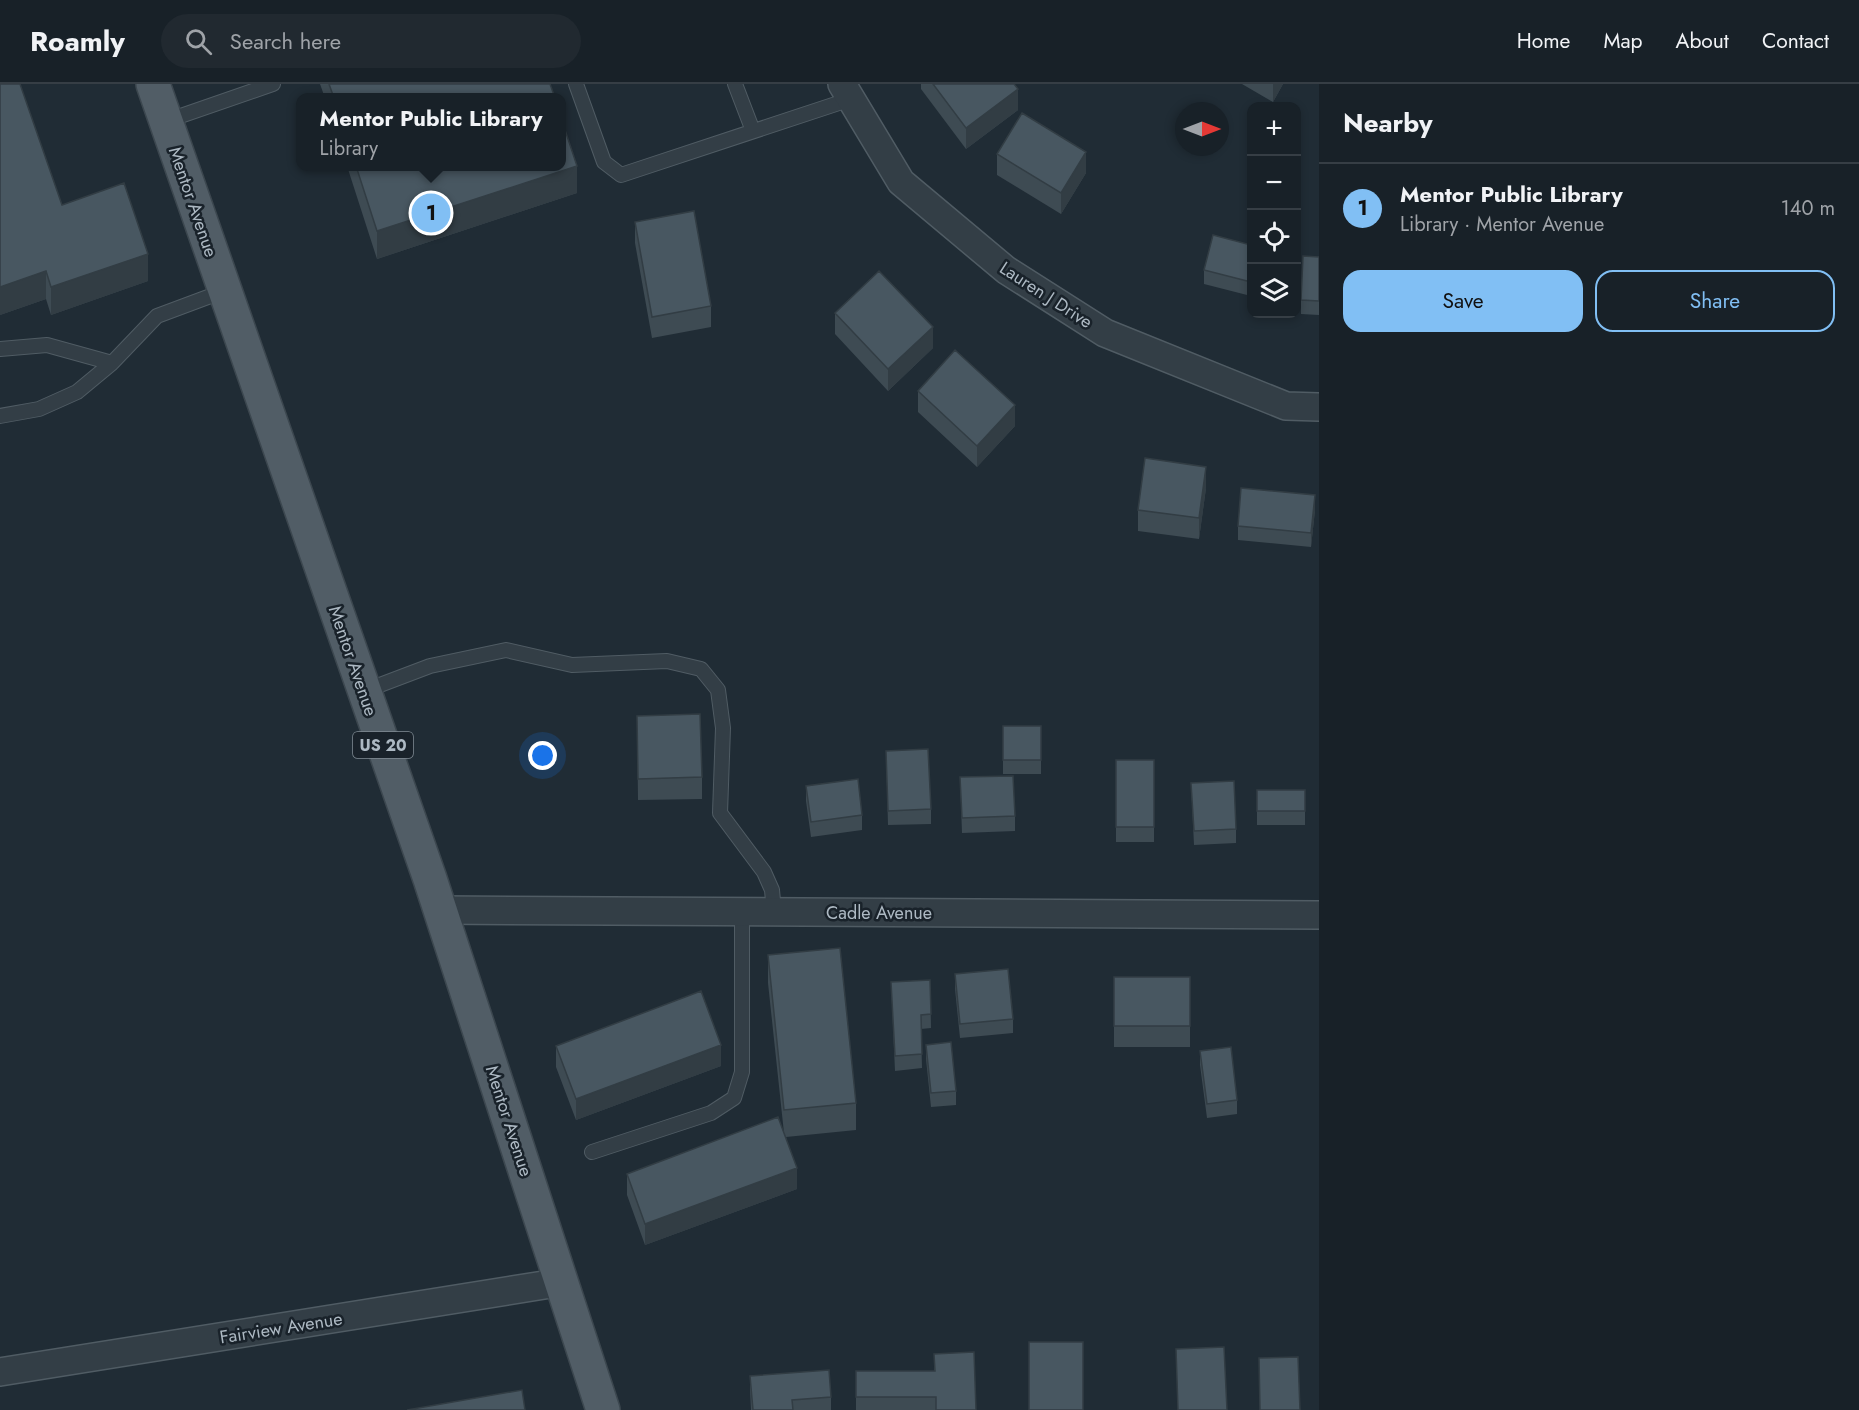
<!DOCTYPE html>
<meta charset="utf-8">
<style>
:root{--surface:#182128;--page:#212930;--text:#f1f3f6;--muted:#9fa3a8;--line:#363e45;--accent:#81bff4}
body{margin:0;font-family:Jost,sans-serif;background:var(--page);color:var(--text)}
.controls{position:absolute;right:18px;top:18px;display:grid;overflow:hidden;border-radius:12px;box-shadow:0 3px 9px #0003}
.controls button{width:54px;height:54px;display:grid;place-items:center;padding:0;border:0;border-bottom:2px solid var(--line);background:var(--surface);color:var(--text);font:30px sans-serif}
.compass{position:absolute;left:1175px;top:18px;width:54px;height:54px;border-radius:50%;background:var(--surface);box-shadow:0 3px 9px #0003;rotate:90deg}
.you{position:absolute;left:543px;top:672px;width:21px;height:21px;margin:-15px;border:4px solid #fff;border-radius:50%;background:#1a73e8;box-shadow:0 0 0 9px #1a73e833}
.badge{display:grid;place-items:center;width:39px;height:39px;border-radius:50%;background:var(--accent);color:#111;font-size:20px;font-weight:700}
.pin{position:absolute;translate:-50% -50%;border:3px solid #fff;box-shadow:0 2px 6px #0006}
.popup{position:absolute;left:296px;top:9px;width:270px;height:78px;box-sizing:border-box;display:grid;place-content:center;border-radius:12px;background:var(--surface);filter:drop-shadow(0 2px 4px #0005);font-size:20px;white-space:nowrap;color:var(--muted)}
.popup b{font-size:22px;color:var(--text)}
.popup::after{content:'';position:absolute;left:50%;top:100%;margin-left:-12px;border:12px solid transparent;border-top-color:var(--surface)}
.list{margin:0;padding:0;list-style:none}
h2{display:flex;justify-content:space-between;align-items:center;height:78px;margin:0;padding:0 24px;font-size:26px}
h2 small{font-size:20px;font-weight:400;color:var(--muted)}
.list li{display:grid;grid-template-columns:39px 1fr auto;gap:18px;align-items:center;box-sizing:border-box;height:90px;padding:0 24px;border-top:2px solid var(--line)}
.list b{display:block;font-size:22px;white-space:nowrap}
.list p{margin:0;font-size:20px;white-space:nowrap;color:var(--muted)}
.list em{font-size:20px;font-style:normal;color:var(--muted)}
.actions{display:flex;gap:12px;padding:18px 24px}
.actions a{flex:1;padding:14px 0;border:2px solid var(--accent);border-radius:18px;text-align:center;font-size:21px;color:var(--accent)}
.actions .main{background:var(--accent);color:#111}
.icon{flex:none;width:33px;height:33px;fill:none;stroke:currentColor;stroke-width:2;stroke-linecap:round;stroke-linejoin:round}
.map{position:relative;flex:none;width:1319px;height:1326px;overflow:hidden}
header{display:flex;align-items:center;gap:36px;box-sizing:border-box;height:84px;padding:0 30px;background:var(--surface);border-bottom:2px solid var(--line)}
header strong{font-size:28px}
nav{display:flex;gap:33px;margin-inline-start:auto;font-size:21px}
.search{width:420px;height:54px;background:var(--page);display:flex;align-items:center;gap:15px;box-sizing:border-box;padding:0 21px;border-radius:33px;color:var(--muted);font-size:22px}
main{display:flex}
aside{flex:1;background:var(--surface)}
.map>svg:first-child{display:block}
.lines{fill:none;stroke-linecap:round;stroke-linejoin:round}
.lane-casing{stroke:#505c64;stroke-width:16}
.street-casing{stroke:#505c64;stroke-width:30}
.primary-casing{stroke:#3c474f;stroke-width:36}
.lane{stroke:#333e46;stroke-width:14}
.street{stroke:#333e46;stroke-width:27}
.primary{stroke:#515d66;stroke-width:33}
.wall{fill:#3e4b53}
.shaded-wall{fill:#323d44}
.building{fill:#485761;stroke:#323d44;stroke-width:1.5}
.labels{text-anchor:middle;stroke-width:5;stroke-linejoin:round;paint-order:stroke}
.shield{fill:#19222a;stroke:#818c95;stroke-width:1.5}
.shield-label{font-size:16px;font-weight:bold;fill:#adb9c3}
.street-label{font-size:18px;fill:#adb9c3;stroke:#19222a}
</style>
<header>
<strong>Roamly</strong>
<div class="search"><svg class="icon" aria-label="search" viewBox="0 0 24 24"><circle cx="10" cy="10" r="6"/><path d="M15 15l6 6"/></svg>Search here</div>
<nav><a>Home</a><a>Map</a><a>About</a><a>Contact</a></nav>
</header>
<main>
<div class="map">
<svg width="1319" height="1326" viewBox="0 0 1319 1326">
<rect width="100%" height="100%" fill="#202c35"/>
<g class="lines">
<defs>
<path id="lane" d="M576,0L604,78L621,91L851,15
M735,0L753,47
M166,37L273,0
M0,265L47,261L112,279
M0,332L39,325L77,308L112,279L157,232L224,207
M364,607L430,582L506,566L572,581L667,577L701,585L718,606L723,644L720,729L764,788L772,806L774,828
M592,1068L711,1029L734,1014L742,988V828"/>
<path id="street" d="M842,0L901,98L1006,186L1105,249L1286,322L1319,323
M440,826L1319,831
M0,1288L563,1198"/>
<path id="primary" d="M153,0L430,795L603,1326"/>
</defs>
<!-- lane casing -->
<use href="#lane" class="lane-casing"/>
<!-- street casing -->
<use href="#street" class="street-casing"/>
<!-- primary casing -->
<use href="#primary" class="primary-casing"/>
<!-- lane -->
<use href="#lane" class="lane"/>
<!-- street -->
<use href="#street" class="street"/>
<!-- primary -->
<use href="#primary" class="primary"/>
</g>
<!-- wall -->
<path class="wall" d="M320,0H550L555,14H325Z
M921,0H1014L1018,26L966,65L921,5Z
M1242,0H1283L1273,18Z
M997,70L1086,89L1061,130L997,91Z
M347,82H561L577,109L377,175Z
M62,121L148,197L51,231L46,215L0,231Z
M635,138L711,222V243L652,254L635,159Z
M1251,161V212L1204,200V186Z
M1319,173V231L1301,230V216Z
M835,229L933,264L888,307L835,250Z
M918,307L1015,342L977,383L918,328Z
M1206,404L1199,455L1138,447V426Z
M1315,426L1311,463L1238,456V442Z
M637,632L702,693V715L638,716Z
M1003,642H1041V690H1003Z
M886,667L931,725V740L888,741Z
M1116,676H1154V758H1116Z
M960,693L1015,732V747L962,749Z
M1191,699L1236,745V759L1194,761Z
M806,702L862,731V746L811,753L806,717Z
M1257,706H1305V741H1257Z
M768,871L856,1019V1046L786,1053L797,1105L645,1161L627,1111V1090L784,1049L768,899Z
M955,890L1013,935V949L960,954L955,905Z
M1114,893H1190V963H1114Z
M930,896L931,944L921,945L922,984L895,987L891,898Z
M926,961L956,1007V1021L931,1023L926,975Z
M556,962L721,982L576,1036L556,983Z
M1200,967L1237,1016V1030L1207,1034L1200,981Z
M934,1270L976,1326H856V1287H934Z
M750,1292L831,1313V1326H751L750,1306Z"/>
<!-- shaded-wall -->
<path class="shaded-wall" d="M1273,0H1283L1273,18Z
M1018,5V26L966,65V44Z
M1086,68V89L1061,130V109Z
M577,82V109L377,175V147Z
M148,170V197L51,231V203Z
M46,187V215L0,231V203Z
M933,243V264L888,307V285Z
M1015,321V342L977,383V362Z
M1206,383V404L1199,455V434Z
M1315,411V426L1311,463V449Z
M721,961V982L576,1036V1015Z
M797,1084V1105L645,1161V1140Z"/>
<!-- building -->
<path class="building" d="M0,0H20L62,121L124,99L148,170L51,203L46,187L0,203Z
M329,0H550L555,14H334Z
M933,0H1014L1018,5L966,44Z
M1022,29L1086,68L1061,109L997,70Z
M561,34L577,82L377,147L356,82H561Z
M694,127L711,222L652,233L635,138Z
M1213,151L1251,161V198L1204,186Z
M1303,172L1319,173V217L1301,216Z
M879,187L933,243L888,285L835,229Z
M955,266L1015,321L977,362L918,307Z
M1145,374L1206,383L1199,434L1138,426Z
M1241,404L1315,411L1311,449L1238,442Z
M700,630L702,693L638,695L637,632Z
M1003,642H1041V676H1003Z
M928,665L931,725L888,727L886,667Z
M1116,676H1154V743H1116Z
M1013,692L1015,732L962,734L960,693Z
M858,695L862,731L811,738L806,702Z
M1234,697L1236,745L1194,747L1191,699Z
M1257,706H1305V727H1257Z
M840,864L856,1019L784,1026L768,871Z
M1008,885L1013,935L960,940L955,890Z
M1114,893H1190V942H1114Z
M930,896L931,930L921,931L922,970L895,972L891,898Z
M701,907L721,961L576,1015L556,962Z
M951,958L956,1007L931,1009L926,961Z
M1231,963L1237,1016L1207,1020L1200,967Z
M778,1033L797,1084L645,1140L627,1090Z
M1029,1258H1083V1326H1029Z
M1224,1263L1227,1326H1178L1176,1265Z
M974,1268L976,1326H936V1313H856V1287H935L934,1270Z
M1298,1273L1300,1326H1260L1259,1274Z
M829,1286L831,1313L792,1316L793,1326H753L750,1292Z
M522,1306L525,1326H407Z"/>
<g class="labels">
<!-- shield labels -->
<rect class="shield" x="353" y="648" width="60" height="26" rx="4.5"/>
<g class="shield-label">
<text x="383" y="667">US 20</text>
</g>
<!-- street labels -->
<g class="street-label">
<text transform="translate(193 118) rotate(71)" y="6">Mentor Avenue</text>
<text transform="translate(1046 211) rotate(33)" y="6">Lauren J Drive</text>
<text transform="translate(353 577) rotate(71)" y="6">Mentor Avenue</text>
<text x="879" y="835">Cadle Avenue</text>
<text transform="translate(509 1037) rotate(72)" y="6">Mentor Avenue</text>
<text transform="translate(281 1244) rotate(-9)" y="6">Fairview Avenue</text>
</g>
</g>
</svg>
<div class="controls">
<button>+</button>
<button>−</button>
<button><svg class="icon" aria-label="locate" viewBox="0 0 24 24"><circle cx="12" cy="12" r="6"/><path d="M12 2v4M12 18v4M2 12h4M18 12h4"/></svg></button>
<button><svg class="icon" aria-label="layers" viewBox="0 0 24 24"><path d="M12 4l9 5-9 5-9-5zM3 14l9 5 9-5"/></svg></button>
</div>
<svg class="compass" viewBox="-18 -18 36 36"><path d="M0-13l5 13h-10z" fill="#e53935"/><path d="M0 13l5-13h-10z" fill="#9fa3a8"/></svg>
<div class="you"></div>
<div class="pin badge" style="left:431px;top:129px">1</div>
<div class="popup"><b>Mentor Public Library</b>Library</div>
</div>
<aside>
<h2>Nearby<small></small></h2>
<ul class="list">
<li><span class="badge">1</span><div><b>Mentor Public Library</b><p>Library · Mentor Avenue</p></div><em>140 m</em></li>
</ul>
<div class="actions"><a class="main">Save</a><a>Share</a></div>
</aside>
</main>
